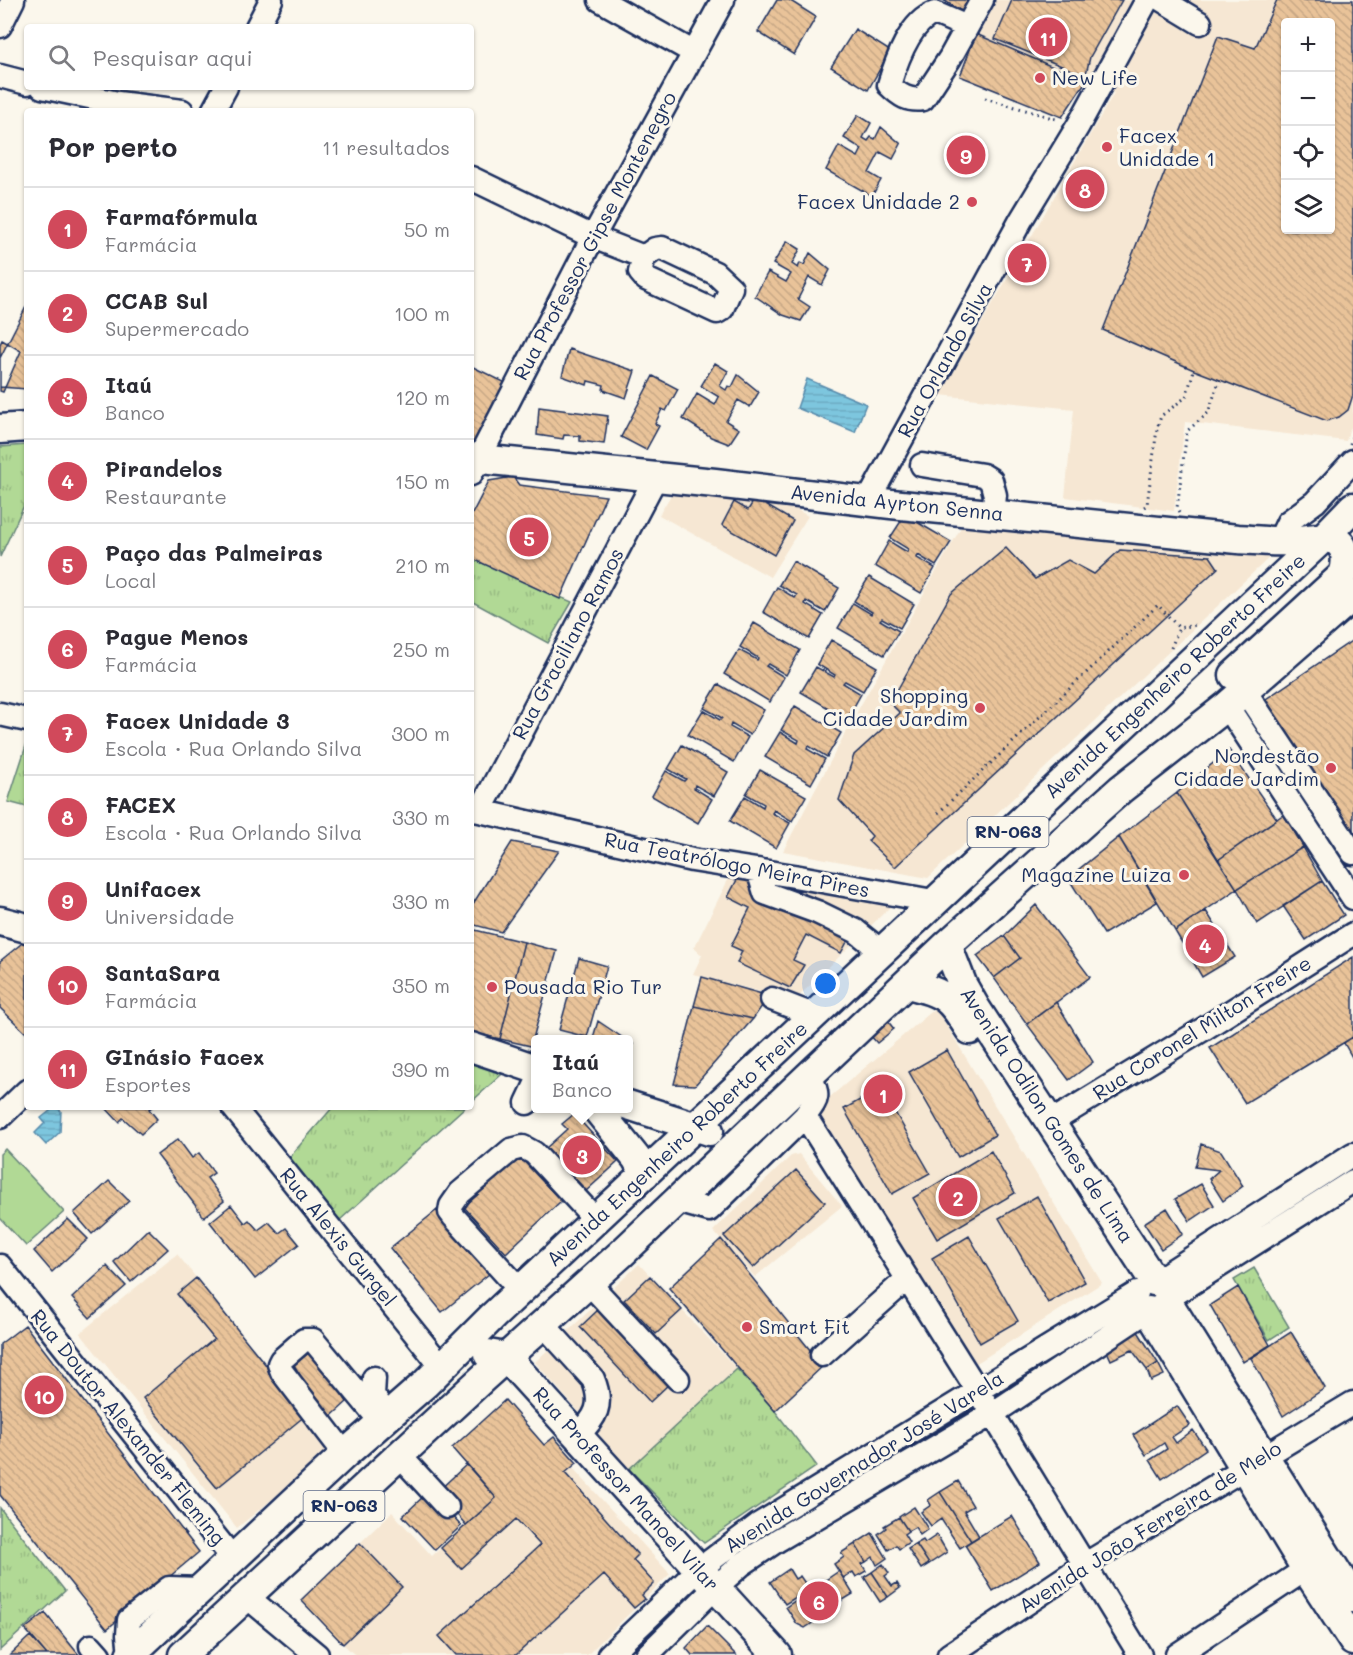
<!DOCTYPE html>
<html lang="pt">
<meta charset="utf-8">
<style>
:root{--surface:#fff;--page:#f2f2f3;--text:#2b2b33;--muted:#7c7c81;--line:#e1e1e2;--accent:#d1495b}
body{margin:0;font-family:Mali,sans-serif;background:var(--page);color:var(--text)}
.controls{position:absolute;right:18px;top:18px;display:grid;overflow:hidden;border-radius:6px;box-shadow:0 2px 4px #0004}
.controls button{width:54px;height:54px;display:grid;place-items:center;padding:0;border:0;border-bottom:2px solid var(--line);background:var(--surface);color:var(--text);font:30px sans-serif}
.you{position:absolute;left:826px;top:984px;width:21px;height:21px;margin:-15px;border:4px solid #fff;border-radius:50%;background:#1a73e8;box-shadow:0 0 0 9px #1a73e833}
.badge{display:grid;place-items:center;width:39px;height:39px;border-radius:50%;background:var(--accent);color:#fff;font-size:20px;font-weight:700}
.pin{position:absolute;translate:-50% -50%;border:3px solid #fff;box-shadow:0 2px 6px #0006}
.popup{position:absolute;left:531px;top:1035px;width:102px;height:78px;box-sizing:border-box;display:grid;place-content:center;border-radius:6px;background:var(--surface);filter:drop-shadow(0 2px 4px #0005);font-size:20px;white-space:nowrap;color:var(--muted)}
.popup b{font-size:22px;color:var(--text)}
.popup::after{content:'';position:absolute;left:50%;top:100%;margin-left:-12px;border:12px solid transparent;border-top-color:var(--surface)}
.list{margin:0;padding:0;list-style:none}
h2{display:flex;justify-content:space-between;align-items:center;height:78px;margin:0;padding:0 24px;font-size:26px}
h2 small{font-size:20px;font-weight:400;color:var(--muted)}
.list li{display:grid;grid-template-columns:39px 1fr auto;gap:18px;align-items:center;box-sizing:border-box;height:84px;padding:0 24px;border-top:2px solid var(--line)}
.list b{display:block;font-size:22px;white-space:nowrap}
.list p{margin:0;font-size:20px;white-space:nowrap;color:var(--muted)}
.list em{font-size:20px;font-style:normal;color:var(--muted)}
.icon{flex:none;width:33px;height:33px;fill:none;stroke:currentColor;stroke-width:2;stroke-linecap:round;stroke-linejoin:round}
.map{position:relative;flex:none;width:1353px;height:1655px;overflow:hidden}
.search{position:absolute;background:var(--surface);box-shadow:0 2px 4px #0004;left:24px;top:24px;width:450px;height:66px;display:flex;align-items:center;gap:15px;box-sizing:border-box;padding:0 21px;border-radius:6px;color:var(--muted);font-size:22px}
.panel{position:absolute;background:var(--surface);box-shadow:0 2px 4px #0004;left:24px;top:108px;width:450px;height:1002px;border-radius:6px}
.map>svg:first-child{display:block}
.built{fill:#f6e7d3;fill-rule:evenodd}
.grass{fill:url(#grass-tufts);stroke:#66847a;stroke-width:1.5}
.pitch{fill:#b1d995;stroke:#66847a;stroke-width:1.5}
.water{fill:url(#water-rules);stroke:#568aab;stroke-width:1.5}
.building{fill:url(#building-back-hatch);stroke:#1b2f5e;stroke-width:1.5;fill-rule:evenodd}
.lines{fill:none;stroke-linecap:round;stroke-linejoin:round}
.minor-casing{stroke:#1b2f5e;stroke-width:27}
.major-casing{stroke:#1b2f5e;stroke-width:33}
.path{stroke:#1b2f5e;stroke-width:3;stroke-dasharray:1.5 4.5;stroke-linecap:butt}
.minor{stroke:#fbf7ec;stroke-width:22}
.major{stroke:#fbf7ec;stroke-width:28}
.poi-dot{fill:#d1495b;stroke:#fbf7ec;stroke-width:2}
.labels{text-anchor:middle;stroke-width:6;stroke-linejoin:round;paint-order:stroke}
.shield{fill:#fbf7ec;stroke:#5e6b89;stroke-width:1.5}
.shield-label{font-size:18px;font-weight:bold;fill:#1b2f5e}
.poi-label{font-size:20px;fill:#1b2f5e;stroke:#fbf7ec;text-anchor:start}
.street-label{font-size:20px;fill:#1b2f5e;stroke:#fbf7ec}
</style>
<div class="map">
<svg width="1353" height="1655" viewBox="0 0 1353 1655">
<defs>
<pattern id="grass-tufts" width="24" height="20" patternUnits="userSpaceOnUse" patternTransform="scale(1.5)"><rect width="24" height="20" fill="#b1d995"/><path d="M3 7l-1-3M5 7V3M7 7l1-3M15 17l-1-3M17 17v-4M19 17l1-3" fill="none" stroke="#98bb83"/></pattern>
<pattern id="water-rules" width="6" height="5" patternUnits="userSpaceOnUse" patternTransform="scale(1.5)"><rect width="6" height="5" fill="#7dc6de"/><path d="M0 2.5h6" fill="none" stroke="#6baac1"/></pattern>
<pattern id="building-back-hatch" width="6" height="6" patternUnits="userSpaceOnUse" patternTransform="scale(1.5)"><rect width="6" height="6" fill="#e9c399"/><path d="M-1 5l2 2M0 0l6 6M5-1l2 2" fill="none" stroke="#c7a886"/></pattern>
</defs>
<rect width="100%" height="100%" fill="#fbf7ec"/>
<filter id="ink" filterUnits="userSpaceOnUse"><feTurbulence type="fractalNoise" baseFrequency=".0167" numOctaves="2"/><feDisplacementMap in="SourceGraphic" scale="12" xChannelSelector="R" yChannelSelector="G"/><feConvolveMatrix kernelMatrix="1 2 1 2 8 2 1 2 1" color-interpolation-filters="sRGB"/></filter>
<g filter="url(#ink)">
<!-- built -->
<path class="built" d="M995,0H1353V426L1349,430L1346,441L1185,422L1174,511L1065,497L1074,409L940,395L1114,93L976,34ZM1286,22H1330V230H1286Z
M677,485H690L718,500L734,491L766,492L808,516L770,577L659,515Z
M968,515L1273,554L928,878L783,851L849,726Z
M733,870L891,906L794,1001L693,974L702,955L694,948Z
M936,1008L1102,1283L972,1366L812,1112Z
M799,1154L842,1206L755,1277L713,1231L791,1156Z
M177,1254L334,1449L237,1528L80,1333Z
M639,1264L737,1369L629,1469L535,1362Z
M505,1400L544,1445L554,1437L577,1463L572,1467L670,1574L587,1655H355L343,1644L402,1587L360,1543L392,1512L432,1556L496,1498Z"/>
<!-- grass -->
<path class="grass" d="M27,445V499L0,557V447Z
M471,558L572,602L548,643L471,601Z
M27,743V807L8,802Z
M471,1057L510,1067L471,1102Z
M333,1107H465L340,1220L287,1160Z
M1254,1268L1289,1327L1269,1340L1234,1280Z
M737,1369L775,1411L817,1466L704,1543L629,1469Z
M0,1508L65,1591L0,1650Z"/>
<!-- pitch -->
<path class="pitch" d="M5,1149L64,1212L26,1246L0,1218V1154Z"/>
<!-- water -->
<path class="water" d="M807,379L866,404L855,432L797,408Z
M55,1107L61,1111L60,1132L46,1145L35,1133L45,1123L41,1118Z"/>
<!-- building -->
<path class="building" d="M777,0H789L816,17L794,55L758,32Z
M943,0H970L963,12Z
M1012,0H1122L1090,57L1086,74L1079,73L995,39Z
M1277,0H1353V395L1348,410L1339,417L1327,421L1194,370L1103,330L1218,36L1255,48ZM1286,22H1330V230H1286Z
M855,29L890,51L868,90L831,67Z
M976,34L1086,81L1062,117L960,76Z
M858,115L871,123L863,138L868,141L871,137L875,139L881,127L901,144L893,159L880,152L869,173L881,180L872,196L826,170L839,146L858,157L862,149L844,138Z
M787,241L800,249L792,264L798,268L800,263L804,265L810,253L830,270L822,285L809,277L798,299L810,307L801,321L783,315L755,296L768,272L786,282L791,274L773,264Z
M27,305V389L0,387V358Z
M2,340L21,351L3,392L0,391V344Z
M569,349L635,371L626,398L603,390L604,385L588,381L587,385L562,376Z
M715,363L728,371L720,386L726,390L728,386L732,387L738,375L759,392L750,407L738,400L726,421L739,429L729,444L711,437L683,419L697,394L715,405L719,397L701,386Z
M471,366L508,384L476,447L471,446Z
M653,376L678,389L666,411L662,409L655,424L659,426L646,450L621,437Z
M539,407L608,416L604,444L580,441V436L564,435L563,439L537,435Z
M513,477L519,485L606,496L560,599L471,558V516L489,481Z
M758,494L767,499L764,504L793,521L774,555L722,525L734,502L748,510Z
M905,515L951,542L936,566L918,555L917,558L935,568L921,593L875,566L889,541L907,552L908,549L890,538Z
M1006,548L1035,579L1068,560L1094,574L1120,550L1210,556L1218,568L895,867L868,841L872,836L839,800L854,755L900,713L890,703L951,594Z
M793,561L839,588L825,612L806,601L805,604L823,615L809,639L763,612L777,587L795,598L797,595L779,585Z
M869,577L914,604L900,628L882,618L880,620L899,631L884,655L838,628L853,603L871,614L872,612L854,601Z
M754,623L800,650L786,675L768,664L766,666L784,677L770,702L724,674L739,650L757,660L758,658L740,647Z
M831,640L877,667L863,691L845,681L843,683L861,694L847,719L801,692L816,667L834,677L835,675L817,664Z
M1353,640V835L1263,701Z
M718,684L764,710L750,735L731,724L730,727L748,737L734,762L688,735L703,710L720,720L722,718L704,708Z
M795,706L841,733L827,757L809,746L807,749L825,759L811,784L765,757L780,732L798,743L799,740L781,730Z
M682,745L728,772L714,796L695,785L694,788L712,799L698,823L652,796L666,771L684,781L686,779L668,769Z
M1229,750L1277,819L1218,860L1177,793Z
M760,770L806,796L792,821L774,810L772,813L790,823L776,848L730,821L745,796L763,807L764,804L746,794Z
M1177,793L1237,889L1175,931L1119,837Z
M1284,814L1303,847L1237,889L1218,860Z
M1119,837L1157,902L1104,934L1068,878Z
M512,842L559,851L501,932L471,924V907Z
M1303,847L1322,881L1257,924L1237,889Z
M739,876L852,933L841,953L806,935L793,960L804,965L790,988L737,963L742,951L731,946L750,908L728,897Z
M1322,881L1344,915L1306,940L1283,906Z
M1036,905L1090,977L1027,1024L994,978L1020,958L1004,936Z
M1206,911L1235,957L1202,977L1175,931Z
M471,929L524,942L500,1039L471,1032Z
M1004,936L1020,958L994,978L977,956Z
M26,940H27V1034L0,1008V961Z
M524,942L557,951L531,1046L500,1039Z
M1353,957V1037L1245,1103L1210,1048Z
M579,958L607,966L587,1037L559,1030Z
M702,977L769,996L753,1019L694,1006Z
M1056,1002L1093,1062L1069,1080L1027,1024Z
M694,1006L753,1019L695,1085L674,1084Z
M887,1020L894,1029L877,1043L870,1035Z
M598,1021L626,1040H595L593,1038Z
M1353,1037V1059L1344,1043Z
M628,1041L633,1044L629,1063H628Z
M947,1050L995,1135L958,1157L909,1072Z
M881,1088L930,1173L892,1194L844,1109Z
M105,1107H152L149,1109L157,1119L141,1134L123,1118L119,1122Z
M574,1114L618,1162L586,1191L546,1148L567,1129L562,1124Z
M178,1139L192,1158L199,1153L214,1173L207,1178L224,1201L204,1217L157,1155Z
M1201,1144L1221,1151L1243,1186L1223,1201L1209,1179L1219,1170L1195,1167Z
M991,1151L1015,1193L937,1239L913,1198Z
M519,1156L561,1201L506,1253L464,1207Z
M796,1170L825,1202L753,1268L724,1236Z
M109,1181L129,1201L92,1234L74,1213Z
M1201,1184L1214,1205L1190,1221L1175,1199Z
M1037,1196L1085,1282L1048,1303L999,1218Z
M231,1205L245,1223L249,1220L258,1230L269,1222L279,1233L286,1228L299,1244L255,1279L210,1222Z
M1167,1208L1183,1234L1161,1249L1144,1223Z
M437,1210L489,1274L442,1312L390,1248Z
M68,1219L88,1239L52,1272L34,1251Z
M148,1229L168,1249L131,1282L114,1262Z
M969,1236L1018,1321L980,1343L932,1258Z
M721,1239L823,1366L775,1411L669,1288Z
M107,1266L126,1286L90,1318L72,1298Z
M650,1276L682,1310L656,1334L624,1300Z
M196,1278L306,1415L217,1488L143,1398L214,1339L177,1294Z
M1238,1287L1270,1345L1243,1362L1210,1305Z
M599,1309L669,1384L650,1402L580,1327Z
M25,1325L199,1552L107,1629L0,1495V1344Z
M1137,1330L1158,1363L1147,1370L1132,1350L1111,1360L1106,1349Z
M1291,1332L1325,1388L1283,1416L1251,1358Z
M312,1350L347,1402L326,1421L295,1381L300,1375L294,1365Z
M1158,1363L1164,1375L1151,1381L1147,1370Z
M505,1400L544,1445L554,1437L577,1463L565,1473L638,1555L633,1560L654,1583L642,1595L645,1599L634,1608L604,1575L516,1655H456L439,1636L540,1545L516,1519L461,1569L441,1548L496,1498L452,1448Z
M1177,1406L1190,1425L1172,1437L1176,1443L1193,1430L1206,1449L1162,1479L1150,1460L1167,1449L1164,1443L1146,1455L1133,1435Z
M467,1464L496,1498L466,1525L437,1492Z
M958,1481L973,1506L964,1511L979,1536L971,1541L940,1492Z
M429,1491L461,1526L435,1550L403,1516Z
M940,1492L971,1541L960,1548L941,1519L931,1526L921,1512L931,1505L928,1500Z
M914,1507L928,1529L920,1535L915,1527L908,1531L899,1517Z
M1012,1516L1040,1562L993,1591L965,1545Z
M899,1517L908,1531L904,1534L909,1542L899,1549L896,1545L888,1550L878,1534L886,1528L884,1526Z
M872,1533L887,1558L877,1565L873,1557L866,1562L855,1544Z
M937,1535L947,1552L929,1564L916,1544L923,1540L925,1543Z
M360,1543L402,1587L343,1644L301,1600Z
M855,1544L866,1562L862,1564L866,1571L856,1577L853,1572L843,1578L834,1564L844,1557L841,1553Z
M916,1544L929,1564L921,1569L908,1549Z
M883,1564L889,1573L885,1576L892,1586L897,1583L900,1588L888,1597L872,1572Z
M789,1569L795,1579L800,1576L809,1589L785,1604L770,1582Z
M839,1571L853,1594L818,1615L820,1618L805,1628L797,1624L786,1607Z
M872,1572L888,1597L880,1602L864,1577Z
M45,1613L79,1655H47L25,1629Z
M707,1626L736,1655H692L686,1648Z
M30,1636L47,1655H10Z"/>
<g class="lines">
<defs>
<path id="minor" d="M600,0L693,52
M1162,0L1200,23
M0,26L13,0
M257,27L271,0
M967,27L935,13C910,21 896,62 889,85C900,96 908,101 923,99L950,58L982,0
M0,76L27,83
M42,87L118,103L182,111
M213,111L226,87
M471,178L593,237L644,257L640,272L646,279L717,312L722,309L731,288L715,273L662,248L655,249L644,257
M922,465L983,475L991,480L995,495L993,514
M471,474L593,237L723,0
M868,501L1021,220L1078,126L1147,0
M1279,541L1288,522L1315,502L1353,461
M1245,691L1353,853
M1227,706L1353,898
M0,714L27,720
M471,809L692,860L794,876L933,901
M480,811L656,477
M758,870L765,893L817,912L856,931L881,951
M772,999L813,1015
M527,1103L536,1084
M233,1107L442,1367
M805,1116L998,1423L1140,1655
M0,1117L27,1091
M1051,1122L1202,1030L1353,934
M677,1201L709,1210L805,1116C818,1098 820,1097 810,1076
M0,1266L234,1560
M1156,1281L1353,1154
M588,1282L678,1379
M521,1291L453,1216L450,1212L451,1206L460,1193L511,1150L523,1147L534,1153L596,1220
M1167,1299L1353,1181
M543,1324L593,1379C604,1405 596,1418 577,1436
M822,1355L907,1279
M374,1378L373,1395L387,1415
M345,1454L282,1372L279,1364L281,1360L304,1340H313L381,1422
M399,1455L447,1507
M246,1596L317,1655
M91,1646L99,1655
M130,1655L128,1635L129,1620L169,1588L201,1589
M609,1655L698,1570L758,1525L1137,1293
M647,1655L716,1587L741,1565L778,1540L992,1414L1147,1311
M949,1655L1084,1565L1353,1403
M1177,1655L1306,1569"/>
<path id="major" d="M0,429L27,427
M471,458L715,483L891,504L1238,539C1255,540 1273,542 1290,541C1302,541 1316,536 1328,538C1347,540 1348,561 1343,575L1234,675
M0,921L27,928
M947,945L963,986L975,1007L1154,1281
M908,984C947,994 949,997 970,1030
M471,1047L536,1069
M628,1105L709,1131
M596,1108L636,1158L645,1174
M1167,1301L1353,1598
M1149,1311L1306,1569L1353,1641
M488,1354L506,1357L777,1655
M130,1655L345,1454L425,1384L493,1316L1323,538L1353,507
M183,1655L482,1379L621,1254L947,945L1121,789L1227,706L1353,596"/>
</defs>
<!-- minor casing -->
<use href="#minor" class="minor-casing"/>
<!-- major casing -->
<use href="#major" class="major-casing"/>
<!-- path -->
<path class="path" d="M985,98L1059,120
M1350,444L1353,434
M1144,507L1147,505L1157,429L1161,416L1186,397L1194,370
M1179,512L1177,508L1187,431L1208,413L1220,379
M1171,648L1179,628L1196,625
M938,813L1158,605L1179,628"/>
<!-- minor -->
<use href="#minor" class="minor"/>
<!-- major -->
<use href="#major" class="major"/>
</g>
</g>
<!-- markers -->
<g class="poi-dot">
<circle cx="1040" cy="78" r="6"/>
<circle cx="1107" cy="147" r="6"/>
<circle cx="972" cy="202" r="6"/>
<circle cx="980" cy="708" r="6"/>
<circle cx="1331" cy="768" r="6"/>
<circle cx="1184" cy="875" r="6"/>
<circle cx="492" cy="987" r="6"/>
<circle cx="747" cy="1327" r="6"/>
</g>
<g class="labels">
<!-- shield labels -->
<g class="shield">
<rect x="967.5" y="817" width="81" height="30" rx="4.5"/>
<rect x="303.5" y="1491" width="81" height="30" rx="4.5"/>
</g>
<g class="shield-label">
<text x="1008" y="838">RN-063</text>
<text x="344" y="1512">RN-063</text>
</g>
<!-- poi labels -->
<g class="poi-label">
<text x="1052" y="85">New Life</text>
<text x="1119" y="143">Facex<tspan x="1119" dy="23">Unidade 1</tspan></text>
<text x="960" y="209" text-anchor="end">Facex Unidade 2</text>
<text x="968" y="703" text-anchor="end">Shopping<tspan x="968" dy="23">Cidade Jardim</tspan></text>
<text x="1319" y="763" text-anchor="end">Nordestão<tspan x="1319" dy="23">Cidade Jardim</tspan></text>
<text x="1172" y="882" text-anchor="end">Magazine Luiza</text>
<text x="504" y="994">Pousada Rio Tur</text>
<text x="759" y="1334">Smart Fit</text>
</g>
<!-- street labels -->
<g class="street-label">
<text transform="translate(595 236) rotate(-62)" y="7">Rua Professor Gipse Montenegro</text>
<text transform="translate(945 360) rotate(-61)" y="7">Rua Orlando Silva</text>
<text transform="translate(897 503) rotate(6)" y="7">Avenida Ayrton Senna</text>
<text transform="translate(568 644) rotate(-62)" y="7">Rua Graciliano Ramos</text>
<text transform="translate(1175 676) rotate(-43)" y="7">Avenida Engenheiro Roberto Freire</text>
<text transform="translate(737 865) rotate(11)" y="7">Rua Teatrólogo Meira Pires</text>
<text transform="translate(1202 1028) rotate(-32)" y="7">Rua Coronel Milton Freire</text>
<text transform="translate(1047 1115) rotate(57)" y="7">Avenida Odilon Gomes de Lima</text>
<text transform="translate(677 1144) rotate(-43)" y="7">Avenida Engenheiro Roberto Freire</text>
<text transform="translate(338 1237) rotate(51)" y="7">Rua Alexis Gurgel</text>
<text transform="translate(128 1427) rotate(51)" y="7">Rua Doutor Alexander Fleming</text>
<text transform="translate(864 1462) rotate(-32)" y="7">Avenida Governador José Varela</text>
<text transform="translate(626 1489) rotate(48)" y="7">Rua Professor Manoel Vilar</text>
<text transform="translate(1150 1527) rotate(-32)" y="7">Avenida João Ferreira de Melo</text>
</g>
</g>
</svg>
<div class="controls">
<button>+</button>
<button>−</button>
<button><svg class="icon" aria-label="locate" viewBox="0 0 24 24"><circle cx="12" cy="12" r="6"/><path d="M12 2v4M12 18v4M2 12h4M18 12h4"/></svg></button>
<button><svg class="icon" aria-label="layers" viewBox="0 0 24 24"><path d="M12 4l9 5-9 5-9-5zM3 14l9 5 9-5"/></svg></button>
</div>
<div class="you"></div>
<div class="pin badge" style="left:883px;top:1094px">1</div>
<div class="pin badge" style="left:958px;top:1197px">2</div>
<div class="pin badge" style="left:582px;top:1155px">3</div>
<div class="popup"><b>Itaú</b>Banco</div>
<div class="pin badge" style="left:1205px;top:944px">4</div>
<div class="pin badge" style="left:529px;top:537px">5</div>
<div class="pin badge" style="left:819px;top:1601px">6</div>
<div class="pin badge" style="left:1027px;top:263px">7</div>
<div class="pin badge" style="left:1085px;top:189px">8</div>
<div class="pin badge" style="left:966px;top:155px">9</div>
<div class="pin badge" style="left:44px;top:1395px">10</div>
<div class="pin badge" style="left:1048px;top:37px">11</div>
<div class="search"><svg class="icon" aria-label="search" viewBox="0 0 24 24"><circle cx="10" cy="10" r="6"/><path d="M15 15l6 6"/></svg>Pesquisar aqui</div>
<section class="panel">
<h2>Por perto<small>11 resultados</small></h2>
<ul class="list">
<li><span class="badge">1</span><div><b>Farmafórmula</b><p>Farmácia</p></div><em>50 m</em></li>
<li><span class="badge">2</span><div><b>CCAB Sul</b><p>Supermercado</p></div><em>100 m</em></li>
<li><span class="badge">3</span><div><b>Itaú</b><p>Banco</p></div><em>120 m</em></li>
<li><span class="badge">4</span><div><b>Pirandelos</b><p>Restaurante</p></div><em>150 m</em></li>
<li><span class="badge">5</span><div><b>Paço das Palmeiras</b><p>Local</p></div><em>210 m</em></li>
<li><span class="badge">6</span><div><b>Pague Menos</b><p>Farmácia</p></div><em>250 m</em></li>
<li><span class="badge">7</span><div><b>Facex Unidade 3</b><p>Escola · Rua Orlando Silva</p></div><em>300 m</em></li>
<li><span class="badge">8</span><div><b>FACEX</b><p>Escola · Rua Orlando Silva</p></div><em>330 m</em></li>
<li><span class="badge">9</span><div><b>Unifacex</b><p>Universidade</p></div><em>330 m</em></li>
<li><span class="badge">10</span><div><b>SantaSara</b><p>Farmácia</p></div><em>350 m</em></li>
<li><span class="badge">11</span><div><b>GInásio Facex</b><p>Esportes</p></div><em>390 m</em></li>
</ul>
</section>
</div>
